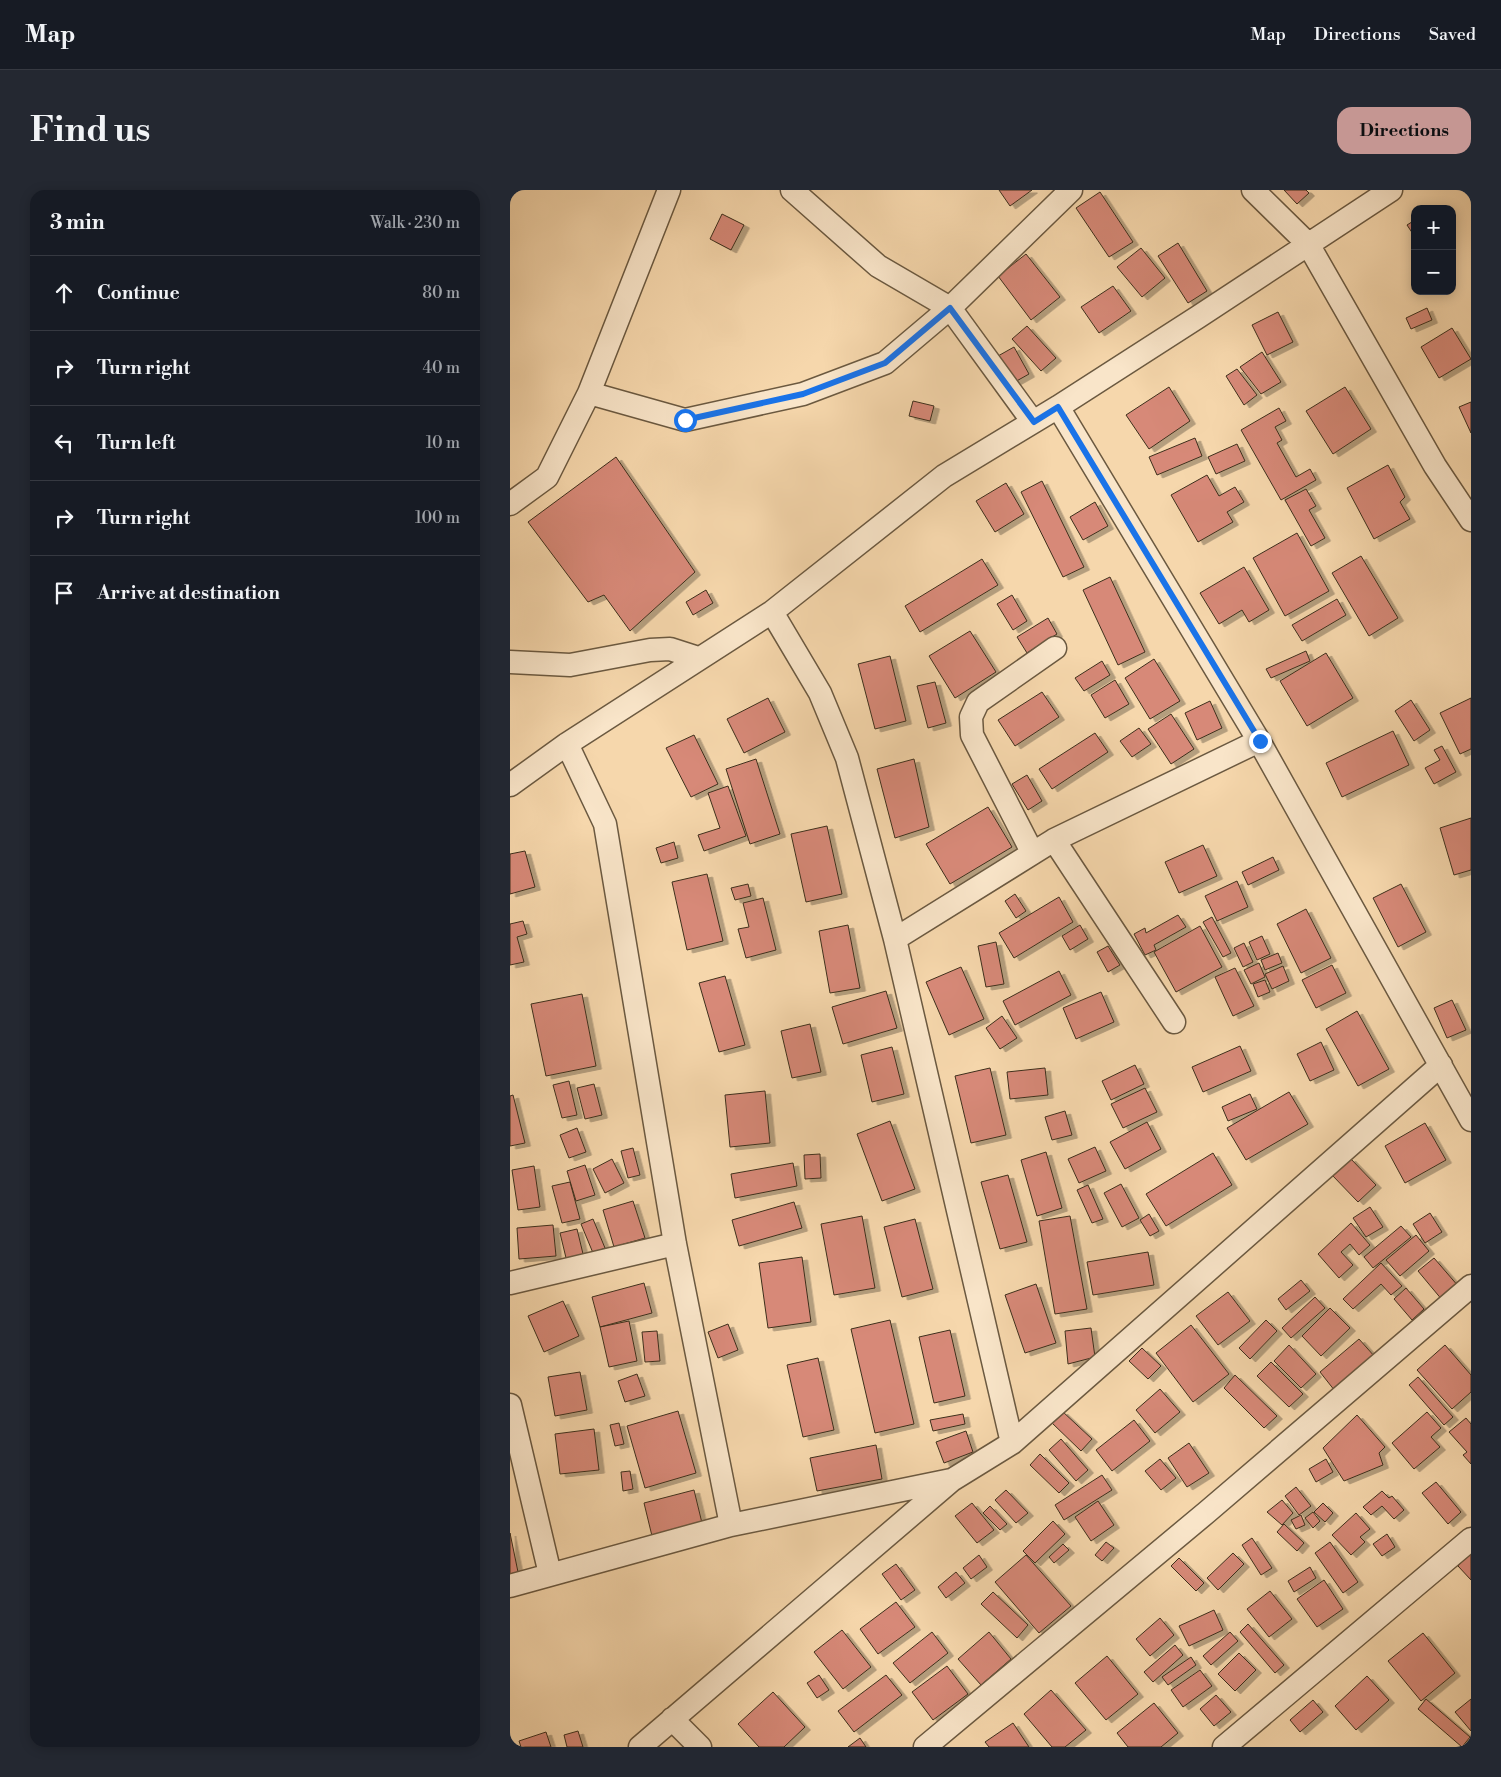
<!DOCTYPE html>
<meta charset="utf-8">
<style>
:root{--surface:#171b24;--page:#242831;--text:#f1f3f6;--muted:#9ea1a6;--line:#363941;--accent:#c59692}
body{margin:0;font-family:"Libre Bodoni",serif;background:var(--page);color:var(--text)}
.controls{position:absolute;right:15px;top:15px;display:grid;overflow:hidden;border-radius:10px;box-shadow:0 2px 12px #0003}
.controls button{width:45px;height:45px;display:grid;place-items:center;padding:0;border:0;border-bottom:1px solid var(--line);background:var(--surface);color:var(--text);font:25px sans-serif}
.stop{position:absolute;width:15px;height:15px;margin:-11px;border:4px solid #1a73e8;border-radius:50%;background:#fff}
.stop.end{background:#1a73e8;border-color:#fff;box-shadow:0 1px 5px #0008}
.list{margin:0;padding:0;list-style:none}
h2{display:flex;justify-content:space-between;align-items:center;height:65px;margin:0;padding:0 20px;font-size:21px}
h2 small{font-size:16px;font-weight:400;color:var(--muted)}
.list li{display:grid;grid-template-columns:32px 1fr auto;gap:15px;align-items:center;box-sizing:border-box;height:75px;padding:0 20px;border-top:1px solid var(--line)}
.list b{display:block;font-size:19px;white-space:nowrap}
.list em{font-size:16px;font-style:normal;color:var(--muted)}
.icon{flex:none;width:28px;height:28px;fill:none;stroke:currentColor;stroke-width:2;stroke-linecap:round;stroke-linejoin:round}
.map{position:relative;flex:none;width:961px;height:1557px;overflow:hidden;border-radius:15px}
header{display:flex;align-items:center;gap:30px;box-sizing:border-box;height:70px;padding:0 25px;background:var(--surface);border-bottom:1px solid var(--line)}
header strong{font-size:24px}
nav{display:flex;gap:28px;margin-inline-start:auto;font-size:18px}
.intro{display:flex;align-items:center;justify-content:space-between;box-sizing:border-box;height:120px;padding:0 30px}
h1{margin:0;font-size:35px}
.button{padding:12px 22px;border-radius:15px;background:var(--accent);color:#111;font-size:18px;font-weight:700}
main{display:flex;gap:30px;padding:0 30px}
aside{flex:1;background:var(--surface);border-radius:15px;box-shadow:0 2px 12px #0003}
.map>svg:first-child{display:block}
.building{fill:#d78978;stroke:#3d2f1c;filter:url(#shadow)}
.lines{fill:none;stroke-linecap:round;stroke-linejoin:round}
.minor-casing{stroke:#6b5940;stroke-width:25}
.minor{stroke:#f9e5c9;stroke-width:22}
.route{stroke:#1a73e8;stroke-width:6}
</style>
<header>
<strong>Map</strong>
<nav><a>Map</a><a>Directions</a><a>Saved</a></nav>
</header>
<div class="intro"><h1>Find us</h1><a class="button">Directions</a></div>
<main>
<aside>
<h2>3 min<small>Walk · 230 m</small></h2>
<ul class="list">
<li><svg class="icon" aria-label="ahead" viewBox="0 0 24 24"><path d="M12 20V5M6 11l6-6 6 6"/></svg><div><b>Continue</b></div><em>80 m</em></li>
<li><svg class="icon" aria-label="right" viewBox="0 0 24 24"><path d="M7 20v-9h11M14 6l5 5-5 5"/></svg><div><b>Turn right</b></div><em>40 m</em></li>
<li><svg class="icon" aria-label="left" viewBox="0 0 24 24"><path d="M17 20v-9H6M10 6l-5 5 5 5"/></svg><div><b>Turn left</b></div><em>10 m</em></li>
<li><svg class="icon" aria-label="right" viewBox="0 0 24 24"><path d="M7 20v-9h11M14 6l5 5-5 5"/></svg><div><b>Turn right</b></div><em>100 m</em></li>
<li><svg class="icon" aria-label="arrive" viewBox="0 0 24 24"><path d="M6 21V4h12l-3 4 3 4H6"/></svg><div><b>Arrive at destination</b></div></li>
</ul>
</aside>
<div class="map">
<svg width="961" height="1557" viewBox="0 0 961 1557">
<defs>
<filter id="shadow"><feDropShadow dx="5.5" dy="3" stdDeviation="0" flood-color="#0004"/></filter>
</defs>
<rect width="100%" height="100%" fill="#f6d7ac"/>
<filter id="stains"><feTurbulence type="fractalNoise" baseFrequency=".004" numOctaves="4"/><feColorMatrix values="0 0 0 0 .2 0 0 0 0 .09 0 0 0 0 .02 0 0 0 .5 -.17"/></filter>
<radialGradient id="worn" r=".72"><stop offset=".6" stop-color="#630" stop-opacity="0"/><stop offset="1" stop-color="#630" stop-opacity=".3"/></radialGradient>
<!-- building -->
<path class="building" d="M489,0H522L500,16Z
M774,0H796L799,3L787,14Z
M590,2L623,52L599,67L566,18Z
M212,24L234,35L221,60L200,49Z
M905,30V47L897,35Z
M668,53L697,101L678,113L648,66Z
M631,58L655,88L632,107L607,77Z
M516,64L550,107L521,130L488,86Z
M603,96L621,121L589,143L571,117Z
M917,118L922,130L901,139L896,128Z
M768,122L783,152L757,165L742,135Z
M517,136L546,168L531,181L502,149Z
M942,138L961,169L929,188L911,157Z
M504,157L519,184L503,193L488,166Z
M752,162L771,192L751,204L730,177Z
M727,179L747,205L734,215L716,186Z
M659,197L680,231L639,259L616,225Z
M835,197L861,239L823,264L796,221Z
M403,211L424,216L420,231L399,226Z
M961,212V243L949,217Z
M769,218L776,231L765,237L772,250L767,253L786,287L800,279L806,290L771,310L731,240Z
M685,248L692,266L647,285L639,267Z
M727,254L735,271L706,284L698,267Z
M106,267L185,382L120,441L94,405L78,412L18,332Z
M878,275L895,307L890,312L900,329L864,349L837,298Z
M697,285L709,306L725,297L734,312L717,322L723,332L688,352L661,305Z
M532,291L574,377L553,387L511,302Z
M496,293L514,324L485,342L466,311Z
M796,299L806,316L799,320L815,348L801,356L775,310Z
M585,312L598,336L573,350L560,327Z
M787,343L819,401L775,426L743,368Z
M851,366L888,428L859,446L822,383Z
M472,369L488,395L410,442L395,416Z
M734,377L759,420L739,432L732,420L709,434L690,403Z
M600,387L635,462L608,475L573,400Z
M196,400L203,413L183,425L176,412Z
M502,405L517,431L503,440L487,414Z
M827,409L836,425L792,451L782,435Z
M538,428L547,444L517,463L507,447Z
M460,441L486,482L445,508L419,466Z
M796,461L800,471L761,488L756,479Z
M816,463L843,508L797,536L770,491Z
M380,466L396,531L365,539L348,474Z
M644,469L670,511L640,529L615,488Z
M592,471L600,485L574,501L565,488Z
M605,490L619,514L595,528L581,505Z
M425,492L436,533L418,538L407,496Z
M532,502L549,527L505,556L488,530Z
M258,508L275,542L234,563L217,529Z
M961,508V559L950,564L930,523Z
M901,510L920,540L904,551L885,521Z
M700,511L712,538L687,550L675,523Z
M661,524L684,559L661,574L638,539Z
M629,538L641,554L622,567L610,551Z
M883,541L899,575L832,607L816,573Z
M585,543L598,562L542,599L529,579Z
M184,545L208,594L181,607L156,558Z
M932,556L946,582L924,594L915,578L930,570L924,560Z
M246,569L270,644L240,654L216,579Z
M404,569L419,637L385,648L367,579Z
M517,585L532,611L518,620L502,594Z
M218,596L236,646L194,661L188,645L210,638L198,603Z
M478,617L502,657L440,694L416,654Z
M961,628V680L944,685L930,638Z
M317,636L332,704L296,712L281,644Z
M164,652L168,668L151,673L146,658Z
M693,655L707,686L669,703L655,672Z
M15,661L25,697L0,704V664Z
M763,667L769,680L738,695L732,682Z
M197,684L213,751L177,760L162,692Z
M727,691L738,717L707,731L695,706Z
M238,694L241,706L225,710L221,698Z
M891,694L916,742L888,757L863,708Z
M505,704L516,721L506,728L495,711Z
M549,707L563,732L504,768L489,743Z
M253,708L266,760L236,768L228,739L239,737L233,713Z
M796,719L821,768L791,783L767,734Z
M668,725L676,737L644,755L646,760L635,765L624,744L635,738L636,743Z
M702,727L721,763L713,767L693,732Z
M13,731L17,744L7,747L14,772L0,775V734Z
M338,735L350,798L320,803L309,741Z
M570,735L578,749L560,760L552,746Z
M690,736L712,777L666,802L644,762Z
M752,746L760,764L747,770L739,752Z
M486,752L494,794L476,797L468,756Z
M734,753L743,772L733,777L724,758Z
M598,756L610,775L598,782L587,762Z
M768,763L772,773L755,780L751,770Z
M749,773L755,787L741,794L734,780Z
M822,775L836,803L806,818L792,790Z
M773,776L779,791L762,799L755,784Z
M451,777L474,829L439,845L416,792Z
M725,778L744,816L723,826L705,787Z
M549,781L561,805L505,835L493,811Z
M215,786L235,855L209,862L189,793Z
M755,790L760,802L748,807L743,794Z
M376,801L387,838L333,854L322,817Z
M591,802L604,832L566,849L553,818Z
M72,804L86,876L36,886L21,814Z
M942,810L956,840L937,848L924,818Z
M847,821L879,879L848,896L816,839Z
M492,826L507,848L490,859L476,838Z
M300,834L311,882L282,888L271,841Z
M811,852L824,880L800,891L787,864Z
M730,856L741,881L693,902L682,877Z
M382,857L394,904L362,912L351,865Z
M625,875L634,894L601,910L592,891Z
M480,878L496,945L461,953L445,886Z
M535,878L538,905L500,909L497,882Z
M59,891L67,925L52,928L43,895Z
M84,894L92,925L75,929L67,898Z
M635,898L647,922L613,938L601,914Z
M255,901L260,953L220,957L215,905Z
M779,902L798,934L736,970L717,938Z
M740,904L747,919L718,931L712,917Z
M3,905L15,953L0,956V906Z
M555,921L562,945L542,950L535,927Z
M380,931L405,999L372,1011L347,944Z
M637,932L651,959L615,979L600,952Z
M915,933L936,970L895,993L875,956Z
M67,938L76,962L59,968L50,945Z
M585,957L596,981L569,993L558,969Z
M123,958L130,985L118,988L111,961Z
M536,962L552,1018L527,1026L511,970Z
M703,963L722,995L656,1036L636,1004Z
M310,964L311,988L295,989L294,965Z
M840,968L866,995L848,1012L822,985Z
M102,969L114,993L95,1003L83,979Z
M283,973L287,996L225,1008L221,984Z
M75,975L85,1005L66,1011L57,981Z
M24,976L30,1017L8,1020L2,980Z
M498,985L517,1052L490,1059L471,992Z
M60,992L70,1029L52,1033L42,996Z
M611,994L629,1028L612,1037L594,1003Z
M578,995L593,1029L582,1033L567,1000Z
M123,1011L135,1048L104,1057L93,1020Z
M284,1012L292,1038L229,1056L222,1030Z
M860,1017L873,1037L856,1047L843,1028Z
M920,1023L932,1042L915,1053L903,1034Z
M639,1024L649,1041L640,1046L630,1030Z
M352,1026L365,1098L324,1105L311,1034Z
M560,1026L577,1119L545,1124L529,1031Z
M83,1029L95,1058L83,1063L71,1034Z
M405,1029L423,1099L392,1107L374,1037Z
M841,1033L860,1055L849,1065L840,1054L831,1062L843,1075L829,1088L808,1064Z
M43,1035L46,1066L9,1069L7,1038Z
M891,1036L901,1047L863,1078L854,1067Z
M67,1039L74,1068L57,1072L50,1043Z
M906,1045L919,1061L890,1086L876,1070Z
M638,1062L644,1095L583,1105L577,1072Z
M292,1067L301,1132L258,1138L249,1073Z
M924,1068L949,1097L933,1111L908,1081Z
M871,1073L892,1096L881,1105L871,1094L843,1119L833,1109Z
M791,1090L800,1101L776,1120L768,1109Z
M134,1093L142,1123L90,1137L82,1107Z
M526,1094L546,1153L515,1163L495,1105Z
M896,1098L914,1119L902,1130L884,1109Z
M718,1102L740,1131L708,1155L686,1126Z
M805,1107L815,1118L781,1148L772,1138Z
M53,1111L69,1146L34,1162L18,1126Z
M820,1118L840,1138L811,1166L792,1146Z
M380,1130L404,1234L365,1243L341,1139Z
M756,1130L767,1141L740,1169L729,1158Z
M119,1131L127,1171L99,1177L90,1137Z
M218,1134L228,1160L208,1168L198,1142Z
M681,1135L719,1184L683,1212L646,1163Z
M581,1138L585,1167L558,1174L555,1141Z
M440,1140L455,1206L424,1213L409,1147Z
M147,1141L150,1171L135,1172L132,1142Z
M849,1149L865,1167L825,1201L810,1182Z
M779,1155L806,1184L791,1198L764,1171Z
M935,1155L961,1185V1202L942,1219L907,1180Z
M632,1158L651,1176L638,1189L619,1171Z
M308,1168L324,1240L293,1247L277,1175Z
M761,1172L793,1204L779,1217L747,1186Z
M70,1182L77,1220L45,1226L38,1187Z
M127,1184L135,1206L115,1212L108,1191Z
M725,1185L767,1226L754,1238L714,1198Z
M908,1187L943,1227L934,1235L899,1195Z
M650,1199L670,1222L645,1243L626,1220Z
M168,1221L186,1283L135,1298L117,1236Z
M552,1221L582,1249L571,1261L541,1232Z
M917,1222L931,1238L921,1247L930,1257L904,1279L882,1253Z
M453,1224L455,1234L423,1241L420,1230Z
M847,1225L875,1257L869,1263L873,1275L834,1291L813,1258Z
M956,1228L961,1234V1274L953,1265L957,1262L939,1242Z
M624,1230L640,1251L602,1281L586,1260Z
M109,1233L114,1254L105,1256L100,1235Z
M84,1239L89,1280L50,1284L45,1244Z
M456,1241L463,1262L434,1273L426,1252Z
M551,1249L578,1280L566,1291L539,1260Z
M679,1253L699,1283L677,1297L658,1268Z
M366,1255L372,1289L307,1301L300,1268Z
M530,1264L559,1293L549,1303L520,1275Z
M650,1269L666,1288L651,1300L635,1281Z
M816,1269L823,1282L806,1292L799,1279Z
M120,1281L123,1299L113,1301L111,1282Z
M592,1285L602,1300L554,1330L545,1315Z
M926,1292L951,1322L938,1334L912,1303Z
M786,1297L801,1316L789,1325L775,1306Z
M184,1300L192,1333L142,1346L134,1313Z
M496,1300L518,1323L506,1333L485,1310Z
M872,1301L879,1308L882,1306L894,1320L884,1329L872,1316L861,1325L853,1317Z
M772,1310L783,1323L772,1335L757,1322Z
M588,1311L604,1335L581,1351L565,1327Z
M462,1313L484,1340L467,1353L445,1326Z
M813,1313L823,1323L815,1332L804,1322Z
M480,1316L497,1334L490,1340L473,1323Z
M803,1322L810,1331L803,1338L795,1328Z
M846,1323L860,1339L850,1347L855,1352L841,1365L822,1345Z
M791,1325L795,1335L786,1339L781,1330Z
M543,1331L555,1344L525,1373L513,1361Z
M774,1334L794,1353L787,1361L767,1342Z
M0,1343L8,1382L0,1384Z
M877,1344L885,1357L872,1366L863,1354Z
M742,1348L762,1378L751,1385L732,1355Z
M596,1352L604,1358L592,1371L585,1365Z
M820,1352L848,1392L833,1403L805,1363Z
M553,1354L559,1360L544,1373L539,1367Z
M723,1363L734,1374L708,1400L697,1388Z
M961,1363V1390L948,1376Z
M469,1365L477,1377L461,1389L453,1378Z
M516,1365L561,1416L529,1443L485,1392Z
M669,1368L694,1393L686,1401L661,1376Z
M386,1374L405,1400L391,1410L372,1384Z
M800,1377L806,1388L784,1402L778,1391Z
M446,1382L455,1393L436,1408L428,1397Z
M814,1390L833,1419L807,1437L787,1409Z
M760,1401L782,1429L759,1447L737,1419Z
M483,1402L518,1435L507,1448L471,1414Z
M386,1412L405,1437L368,1464L350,1439Z
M704,1420L713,1440L679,1456L669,1436Z
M650,1428L664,1445L640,1466L626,1449Z
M738,1434L774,1475L765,1483L730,1442Z
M332,1440L361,1477L333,1499L304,1462Z
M422,1442L438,1463L400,1493L383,1473Z
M479,1442L501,1469L471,1495L448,1469Z
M720,1442L728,1451L701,1475L693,1466Z
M913,1443L945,1483L911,1511L878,1471Z
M665,1455L673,1465L643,1492L634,1482Z
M729,1463L746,1480L725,1501L708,1484Z
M597,1466L628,1504L596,1530L565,1493Z
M681,1467L686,1475L658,1495L652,1487Z
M437,1476L458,1504L423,1530L402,1502Z
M690,1480L702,1496L673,1517L661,1500Z
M309,1485L319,1500L307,1508L297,1493Z
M376,1485L392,1505L344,1542L328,1521Z
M857,1486L879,1510L846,1540L825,1516Z
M541,1500L576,1540L555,1557H542L514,1524Z
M263,1502L295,1537L274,1557H249L228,1534Z
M706,1505L721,1522L704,1536L690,1519Z
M916,1509L960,1547L952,1557L908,1519Z
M961,1509V1541L945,1522Z
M803,1510L813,1522L790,1542L780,1530Z
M644,1513L668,1543L651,1557H618L607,1543Z
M503,1533L519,1557H479L475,1552Z
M68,1541L73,1557H57L54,1545Z
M36,1542L41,1557H11L9,1551Z
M350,1548L356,1557H338Z"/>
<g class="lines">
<defs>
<path id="minor" d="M282,0L368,76L440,118L523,232
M743,0L798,54L925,276L961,330
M79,203L175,230L293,204L375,173L440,118L561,0
M548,217L749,551L961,930
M0,314L37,287L79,203L159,0
M262,422L310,503L337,568L385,749L502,1253
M0,472L60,475L140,460L160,459L188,468
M57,554L95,634L165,1054L221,1335
M0,595L57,554L262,422L434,286L548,217L688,127L881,0
M544,650L664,832
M522,662L462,545L461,527L468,512L545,458
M385,749L544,650L749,551
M0,1093L165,1054
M0,1215L40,1384
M0,1396L221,1335L441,1290
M162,1529L190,1557
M130,1557L442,1290L502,1253L931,875
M415,1557L697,1322L961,1096
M714,1557L961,1349"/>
</defs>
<!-- minor casing -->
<use href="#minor" class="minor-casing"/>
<!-- minor -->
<use href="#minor" class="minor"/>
</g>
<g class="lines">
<!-- route -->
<path class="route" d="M175,230L293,204L375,173L440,118L524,232L548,217L750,551"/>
</g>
<rect width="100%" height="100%" filter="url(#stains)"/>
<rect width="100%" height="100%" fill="url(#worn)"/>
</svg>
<div class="controls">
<button>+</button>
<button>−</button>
</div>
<div class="stop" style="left:175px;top:230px"></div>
<div class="stop end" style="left:750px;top:551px"></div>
</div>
</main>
